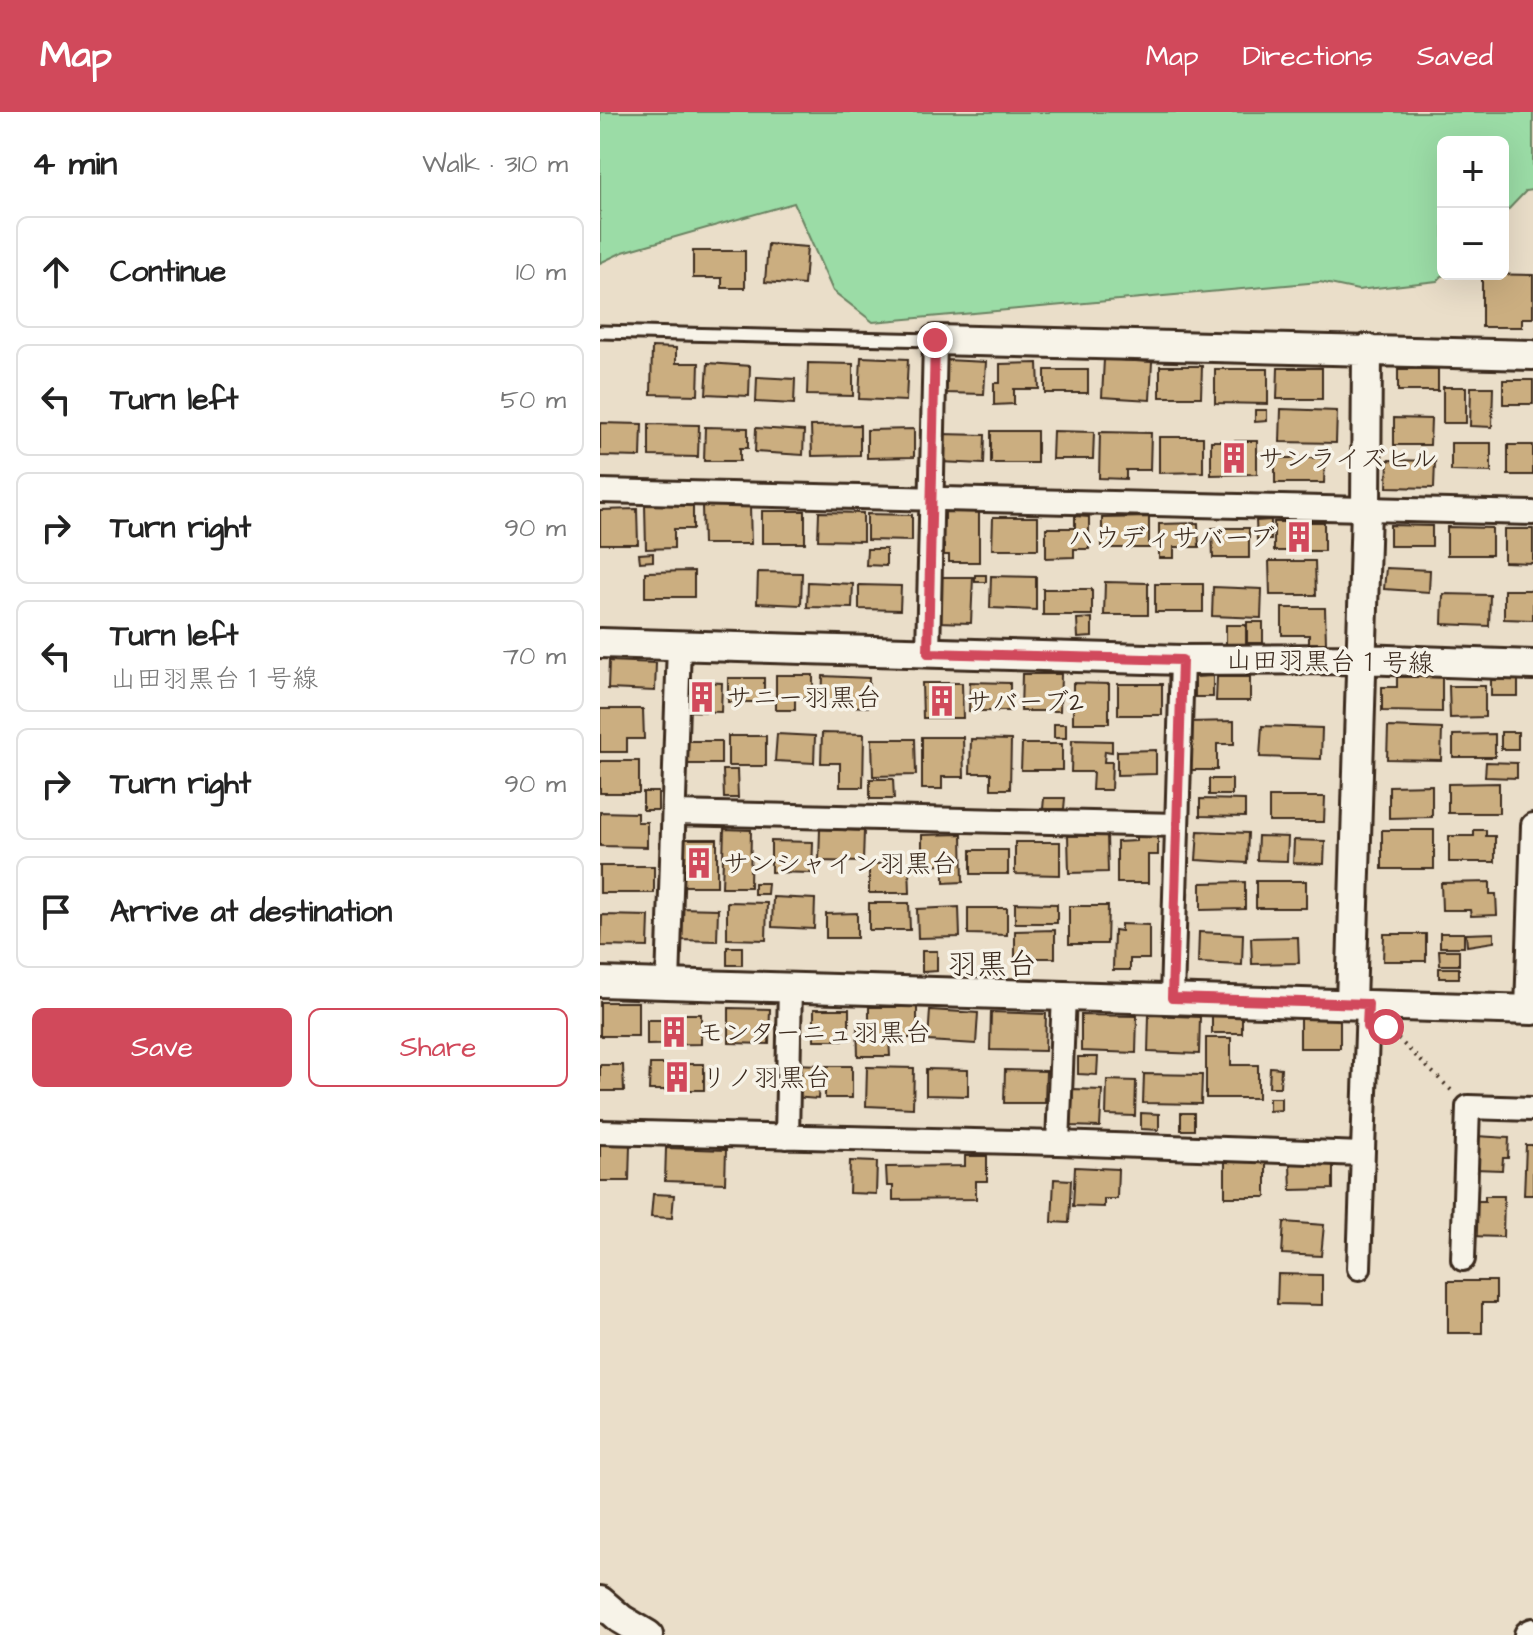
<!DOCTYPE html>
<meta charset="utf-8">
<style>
:root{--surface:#fff;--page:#f2f2f2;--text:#222;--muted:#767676;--line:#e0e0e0;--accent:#d1495b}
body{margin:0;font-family:"Architects Daughter","Klee One",sans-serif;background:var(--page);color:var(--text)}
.controls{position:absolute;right:24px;top:24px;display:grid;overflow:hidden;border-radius:12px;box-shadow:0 8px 32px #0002}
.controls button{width:72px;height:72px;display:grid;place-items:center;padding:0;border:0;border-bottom:2px solid var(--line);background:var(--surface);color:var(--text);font:40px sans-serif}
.stop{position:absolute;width:24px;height:24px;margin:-18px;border:6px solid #d1495b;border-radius:50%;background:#fff}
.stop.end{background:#d1495b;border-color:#fff;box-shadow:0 2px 8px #0008}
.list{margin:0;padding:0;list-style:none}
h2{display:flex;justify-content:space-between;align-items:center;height:104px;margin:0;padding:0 32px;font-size:34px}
h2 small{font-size:26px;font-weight:400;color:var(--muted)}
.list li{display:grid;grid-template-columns:52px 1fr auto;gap:24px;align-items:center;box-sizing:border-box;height:112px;margin:0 16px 16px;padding:0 16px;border:2px solid var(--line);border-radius:12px}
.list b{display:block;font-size:30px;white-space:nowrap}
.list p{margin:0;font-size:26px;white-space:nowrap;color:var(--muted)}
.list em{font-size:26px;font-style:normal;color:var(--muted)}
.actions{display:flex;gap:16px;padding:24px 32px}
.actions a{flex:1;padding:18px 0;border:2px solid var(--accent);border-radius:12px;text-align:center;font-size:28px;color:var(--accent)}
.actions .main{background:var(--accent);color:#fff}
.icon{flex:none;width:44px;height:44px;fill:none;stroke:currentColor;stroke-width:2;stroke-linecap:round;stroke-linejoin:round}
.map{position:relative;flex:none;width:933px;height:1523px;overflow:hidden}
header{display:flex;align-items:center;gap:48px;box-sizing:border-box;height:112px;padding:0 40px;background:var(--accent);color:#fff}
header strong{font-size:38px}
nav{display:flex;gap:44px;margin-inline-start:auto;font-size:28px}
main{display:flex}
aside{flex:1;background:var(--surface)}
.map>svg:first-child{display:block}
.green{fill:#9bdca6;stroke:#6b8362;stroke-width:2}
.building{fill:#cbae80;stroke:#3b2a1e;stroke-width:2}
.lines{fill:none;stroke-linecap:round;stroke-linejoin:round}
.service-casing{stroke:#3b2a1e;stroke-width:17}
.minor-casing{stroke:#3b2a1e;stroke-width:28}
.tertiary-casing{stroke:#3b2a1e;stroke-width:34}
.path{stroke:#3b2a1e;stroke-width:4;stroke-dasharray:2 6;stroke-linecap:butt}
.service{stroke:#f7f3e8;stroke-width:11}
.minor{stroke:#f7f3e8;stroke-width:22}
.tertiary{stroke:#f7f3e8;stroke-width:28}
.route{stroke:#d1495b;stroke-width:10}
.labels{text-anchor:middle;stroke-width:7;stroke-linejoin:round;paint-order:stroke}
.poi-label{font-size:26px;fill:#3b2a1e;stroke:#f7f3e8;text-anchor:start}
.street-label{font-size:26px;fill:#3b2a1e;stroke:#f7f3e8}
.quarter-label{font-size:30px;fill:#3b2a1e;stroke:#f7f3e8}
</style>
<header>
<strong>Map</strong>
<nav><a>Map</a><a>Directions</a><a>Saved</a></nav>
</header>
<main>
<aside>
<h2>4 min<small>Walk · 310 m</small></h2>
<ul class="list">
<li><svg class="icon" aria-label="ahead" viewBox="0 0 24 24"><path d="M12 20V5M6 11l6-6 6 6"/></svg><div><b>Continue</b></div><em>10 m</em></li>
<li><svg class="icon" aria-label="left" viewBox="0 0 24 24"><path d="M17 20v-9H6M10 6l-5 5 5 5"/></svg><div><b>Turn left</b></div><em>50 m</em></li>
<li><svg class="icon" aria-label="right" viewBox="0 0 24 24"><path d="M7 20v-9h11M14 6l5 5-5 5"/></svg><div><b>Turn right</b></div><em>90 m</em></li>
<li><svg class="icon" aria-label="left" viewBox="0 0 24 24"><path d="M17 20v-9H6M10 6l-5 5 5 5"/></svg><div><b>Turn left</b><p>山田羽黒台１号線</p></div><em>70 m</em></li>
<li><svg class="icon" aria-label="right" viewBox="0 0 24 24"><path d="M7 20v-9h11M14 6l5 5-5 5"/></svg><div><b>Turn right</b></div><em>90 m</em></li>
<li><svg class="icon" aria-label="arrive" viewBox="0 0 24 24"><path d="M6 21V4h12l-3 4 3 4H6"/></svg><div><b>Arrive at destination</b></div></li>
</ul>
<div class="actions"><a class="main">Save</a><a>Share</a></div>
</aside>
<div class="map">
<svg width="933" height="1523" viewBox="0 0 933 1523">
<rect width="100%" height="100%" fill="#eadec9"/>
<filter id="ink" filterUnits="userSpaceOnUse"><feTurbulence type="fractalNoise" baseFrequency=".0125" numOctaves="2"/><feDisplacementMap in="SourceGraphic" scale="16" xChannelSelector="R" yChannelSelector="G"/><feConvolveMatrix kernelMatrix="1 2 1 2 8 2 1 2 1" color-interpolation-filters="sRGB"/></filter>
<g filter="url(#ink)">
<!-- green -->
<path class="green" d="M0,0H933V78L926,79L903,103V30H843L844,162L837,169L758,178L720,170L273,210L233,179L194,91L23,140L0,151Z"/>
<!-- building -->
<path class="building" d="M168,132L207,135L204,173L165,170Z
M93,139H145V176H122V166H93Z
M882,162L933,163V206H922V215H882Z
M52,235L76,236V251H99L98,283L51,282Z
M261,245L308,247L306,289L259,287Z
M504,247L552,250L550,288L502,285Z
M346,248L386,250L384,282L345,281Z
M108,251L150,254L149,284L106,282Z
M208,251L253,252V284L207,283Z
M438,251L439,277H414V292L394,293V271H400V252Z
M560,254H602L601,285H560Z
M678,256H722V287H677Z
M615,257H668V292L615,291Z
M798,257H838V279H798Z
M445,258H488V281H445Z
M157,265L195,267L194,292L156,290Z
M903,268H933V292H903Z
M843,275H866V311H843Z
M871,275H893L892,315L870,314Z
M681,297L737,299L736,331L680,330Z
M655,298H667V309L655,310Z
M794,306L831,307L830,333H794Z
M0,311L42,312L41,345L0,344Z
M49,312L99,313L98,345L49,344Z
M260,313V343L212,344L211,314Z
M105,315L148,316V336H140V349H104Z
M156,316L204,319L203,343L155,340Z
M314,317V345L267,346V318Z
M391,319H437V351H391Z
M453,319L494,320L493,347H452Z
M500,320L551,321L550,358H526V367L499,366Z
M341,322L385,323L384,352L340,350Z
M559,325H603V360L559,361Z
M611,329H657V362L611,363Z
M851,331H891V360L851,359Z
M908,333H933V363H908Z
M675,346H725L724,371H675Z
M788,348L835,349L834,376L787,375Z
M45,393H93V417H74V436L46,437Z
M102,394H150L151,432H103Z
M37,397L38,432H0V398Z
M162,399H205V431H162Z
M219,400L263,401V429L218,428Z
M345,400H379V450H349V443H344V433H338V407H345Z
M267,402L312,403V429L267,428Z
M475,404L489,405V437H474V445L446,446V416H475Z
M393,405H438V437H392Z
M549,405V436H502V406Z
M671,408V428H657L656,409Z
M674,410H724V439H674Z
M598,411L599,435H574V446H559V412Z
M790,413L832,414V434H790Z
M847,415L892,416V443H847Z
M612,416H649V446H613Z
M904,417H933V451L904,450Z
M267,437H286V454L266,453Z
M53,441V449L40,450L39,442Z
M669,449H715L716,483H670Z
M786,456L830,458L829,480L784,477Z
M94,459V485H45V460Z
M158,460L202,461L201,493L157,491Z
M375,463H386V470H375Z
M391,464L436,465V498L390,496Z
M340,465H373L371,511L338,510Z
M208,470L253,472L252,496L207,495Z
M505,470L548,471V503H504Z
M555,472H603V500H555Z
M259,473L301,474L300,498L259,497Z
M613,475L662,477L661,506L612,504Z
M443,477H492V503H443Z
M904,478H933V508L904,507Z
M843,482L890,483L889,514L842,512Z
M682,496H725L726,531H709V523H682Z
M492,506V525L478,526L477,507Z
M647,510H663V531H647Z
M626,513H646V532H626Z
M9,549L56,551L55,579L8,577Z
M422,562H461L460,599H421Z
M176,563H213V586H195V598H176Z
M223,564L269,566L268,595L222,593Z
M613,564V585H595V565Z
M617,565H650V589H616Z
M797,565H842V600L782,599V575H797Z
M128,566H164V590H128Z
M891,568H918V584H891Z
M84,569L122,571L121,600L83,599Z
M370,570L410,571V599H369Z
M322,571H362L363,606H323Z
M473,571L509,572V611H473Z
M518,572H562V603H518Z
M849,574H885V605L850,606Z
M0,597H43L44,627H27V640H0Z
M634,609V632H617V658H588L587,610Z
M454,612H466V626H454Z
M662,614L722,616L721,647L660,645Z
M788,615L842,617L841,648L787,647Z
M901,620H918V637H901Z
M222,621L264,622L263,675H240V651H221Z
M177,622L215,624L214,651L175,649Z
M895,622V645H853V623Z
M128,624H166V654H128Z
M322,625H363L364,665H342V677H322Z
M272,627H315L316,663L273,664Z
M371,627L411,628L410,677H391V661H370Z
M472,628L512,629V640L505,639L504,650H512L511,678H492L493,660H471Z
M85,629H121V652H85Z
M422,632H462V658H421Z
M556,638V662L517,663V639Z
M0,649H39V681H0Z
M886,650L917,651V666L885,665Z
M123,658H137L138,686H124Z
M270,667H293L294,687H270Z
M609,667H632V683H609Z
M899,671V701H848V672Z
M832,673V705L789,706V674Z
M43,680H58V698H43Z
M669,685H725L724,710H669Z
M444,686H465L464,697H443Z
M600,687L645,688V705L600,704Z
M0,700L37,701V710H47V735L0,734Z
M124,717L151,718L150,775H122Z
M220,717L264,719L263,750L219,749Z
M782,718H834V757H782Z
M874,718H886V724H895V750H849V724H874Z
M598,719L648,721L647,751L596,748Z
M536,721H558V743H548V771H517V730L536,729Z
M362,722L363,770L344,771V752L322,753V723Z
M507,723L508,760L469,761L468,724Z
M658,724L688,725L687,749L657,748Z
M81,727H117V774H81Z
M694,728L725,729L724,752L693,751Z
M171,729L213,730L212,761L171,760Z
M415,730H460V763L415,762Z
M371,738H408V762H371Z
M309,751L310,781H269V752Z
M0,754H54V781H0Z
M656,769H706V796H656Z
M645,770V797L601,798V771Z
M890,770V782H896L897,803L871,804L870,798H842L841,771Z
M154,771H168L167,782H154Z
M173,785L215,787L214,817L172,815Z
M127,790L167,791L166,828L127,827Z
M269,791H309L310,818H269Z
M415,791L457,792V811H415Z
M469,794H508L507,832H469Z
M359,795L360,825L318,826L317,797Z
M78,796L118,797L117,829L78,828Z
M368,796H407V823L368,822Z
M257,801V826H226V802Z
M2,803L49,804L48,835L1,834Z
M521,812L549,813V847H530V858H513L514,818L521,819Z
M455,818V846H415V819Z
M599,820L643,822L642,853L598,851Z
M840,821H864V835H840Z
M894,821V830L867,834L866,822Z
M784,822H826V849H783Z
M698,825L699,851L652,852L651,826Z
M127,835H142V853H127Z
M839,838H859V853H840Z
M322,839H337V859L322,860Z
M839,856H859V866H839Z
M0,890H38V924H0Z
M269,895H317V926H289L290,944H258L257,911H269Z
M129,896L170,897L169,932L129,931Z
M214,897H249V928H214Z
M330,898L378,901L376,932L328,929Z
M391,900L446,902L445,939L390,938Z
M78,902H101V932L47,933V908H79Z
M612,902H642V921H612Z
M481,903L537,904L536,941L481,939Z
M549,903L600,905L599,942L548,940Z
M740,906V936H700V907Z
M606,926H631V953H658V986H606Z
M478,945H498L497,963L478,962Z
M50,952H104V978H49Z
M194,952L220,953L218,987L193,985Z
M0,953H23L24,979H0Z
M225,954H252V986H225Z
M267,955L314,956L313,996L266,994Z
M670,955L681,956L680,975H669Z
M326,957L368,958V984L326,983Z
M405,958L446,959L445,991H404Z
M544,962L602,963L601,992L543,991Z
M507,968L536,969L535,1004L506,1003Z
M473,977L502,978L500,1015L471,1014Z
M669,986H681V998L669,999Z
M541,1001L559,1002V1018L541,1017Z
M581,1001H594V1018H581Z
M876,1024L909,1026L908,1046H903L902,1058L874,1057Z
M0,1032L30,1033L29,1069H0Z
M926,1033H933V1083H924Z
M66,1036L126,1038L125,1071L65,1069Z
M365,1044H387V1069H376V1087L293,1088V1074H287L286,1055L365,1054Z
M250,1049L277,1050L276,1082L249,1081Z
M625,1050H666V1085H625Z
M733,1051V1077L691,1078L690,1052Z
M475,1055L518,1057L517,1087H504V1095L473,1094Z
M454,1067L471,1068L469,1111L452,1110Z
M53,1082L74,1083L72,1106L51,1105Z
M885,1084H904L903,1125L869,1124L870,1089H885Z
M684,1110L724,1113L721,1144L682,1142Z
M678,1162L722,1163V1193L677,1192Z
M848,1169H896V1191H882V1221H848Z"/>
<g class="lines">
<defs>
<path id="service" d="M0,220L334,228"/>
<path id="minor" d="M0,379L933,401
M328,541L335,228
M74,701L577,713
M68,872L79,532
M572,886L582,548
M927,898L933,713
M0,1020L458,1031L762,1042
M187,1025L190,874
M458,1031L464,883
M863,1147L868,995L933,997
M759,1156L768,892"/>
<path id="tertiary" d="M335,228L933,243
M0,531L582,548L760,547L933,553
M0,870L933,898
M751,891L766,397L767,237
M0,1489L21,1507L48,1523
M929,1523L933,1521"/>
</defs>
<!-- service casing -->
<use href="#service" class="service-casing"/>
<!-- minor casing -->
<use href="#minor" class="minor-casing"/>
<!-- tertiary casing -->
<use href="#tertiary" class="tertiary-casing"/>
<!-- path -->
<path class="path" d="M792,921L852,979"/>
<!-- service -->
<use href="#service" class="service"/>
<!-- minor -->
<use href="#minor" class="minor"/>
<!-- tertiary -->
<use href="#tertiary" class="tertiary"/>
</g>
</g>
<g class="lines" filter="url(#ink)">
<!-- route -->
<path class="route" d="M335,228L328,541L582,548L572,886L768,892L767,915H786"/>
</g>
<!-- icons -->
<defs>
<symbol id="building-bare" viewBox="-9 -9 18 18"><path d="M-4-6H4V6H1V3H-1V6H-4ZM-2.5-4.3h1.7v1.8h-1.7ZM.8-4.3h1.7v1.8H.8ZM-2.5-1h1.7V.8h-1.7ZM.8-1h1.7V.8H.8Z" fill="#d1495b" stroke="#f7f3e8" stroke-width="2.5" paint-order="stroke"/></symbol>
</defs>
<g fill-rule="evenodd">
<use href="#building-bare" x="612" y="324" width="44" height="44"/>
<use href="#building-bare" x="677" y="403" width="44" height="44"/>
<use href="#building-bare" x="80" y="563" width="44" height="44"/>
<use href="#building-bare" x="320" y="567" width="44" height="44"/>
<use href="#building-bare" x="77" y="729" width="44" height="44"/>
<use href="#building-bare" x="52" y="898" width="44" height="44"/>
<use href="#building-bare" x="55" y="943" width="44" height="44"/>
</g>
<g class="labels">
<!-- poi labels -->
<g class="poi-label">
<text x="658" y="355">サンライズヒル</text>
<text x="675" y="434" text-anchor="end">ハウディサバーブ</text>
<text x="126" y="594">サニー羽黒台</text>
<text x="366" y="598">サバーブ2</text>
<text x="123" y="760">サンシャイン羽黒台</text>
<text x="98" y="929">モンターニュ羽黒台</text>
<text x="101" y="974">リノ羽黒台</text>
</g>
<!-- street labels -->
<g class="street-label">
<text transform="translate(730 549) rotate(1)" y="9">山田羽黒台１号線</text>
</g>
<!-- quarter labels -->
<g class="quarter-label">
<text x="392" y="862">羽黒台</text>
</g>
</g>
</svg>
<div class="controls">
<button>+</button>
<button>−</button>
</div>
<div class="stop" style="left:786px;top:915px"></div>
<div class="stop end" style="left:335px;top:228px"></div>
</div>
</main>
